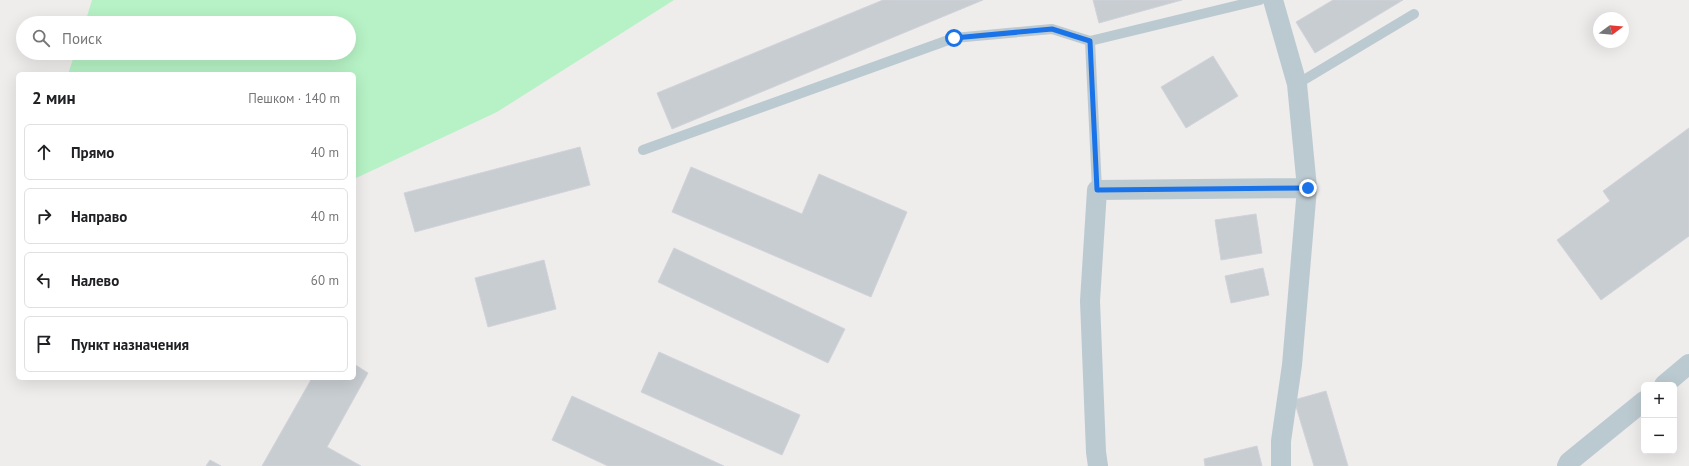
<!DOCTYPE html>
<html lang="ru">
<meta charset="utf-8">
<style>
:root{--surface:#fff;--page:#f6f6f6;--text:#202124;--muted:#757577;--line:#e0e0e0}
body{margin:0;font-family:"PT Sans",sans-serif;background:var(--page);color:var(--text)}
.controls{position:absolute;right:12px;bottom:12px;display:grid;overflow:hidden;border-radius:6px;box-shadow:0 4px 16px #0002}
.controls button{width:36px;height:36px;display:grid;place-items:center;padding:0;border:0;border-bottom:1px solid var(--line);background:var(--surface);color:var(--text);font:20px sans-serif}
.compass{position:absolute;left:1593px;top:12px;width:36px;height:36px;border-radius:50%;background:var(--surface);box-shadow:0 4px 16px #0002;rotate:74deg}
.stop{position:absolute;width:12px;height:12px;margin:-9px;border:3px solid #1a73e8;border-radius:50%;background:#fff}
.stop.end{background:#1a73e8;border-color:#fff;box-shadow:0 1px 4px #0008}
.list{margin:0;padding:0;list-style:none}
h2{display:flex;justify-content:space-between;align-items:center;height:52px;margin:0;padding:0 16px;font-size:17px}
h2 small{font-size:13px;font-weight:400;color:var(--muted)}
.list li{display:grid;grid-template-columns:26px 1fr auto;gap:12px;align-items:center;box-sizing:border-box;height:56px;margin:0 8px 8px;padding:0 8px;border:1px solid var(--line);border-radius:6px}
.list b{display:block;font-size:15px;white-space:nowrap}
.list em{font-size:13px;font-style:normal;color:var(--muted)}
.icon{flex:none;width:22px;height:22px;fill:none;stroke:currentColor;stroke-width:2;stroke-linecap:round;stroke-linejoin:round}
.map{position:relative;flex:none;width:1689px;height:466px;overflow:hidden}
.search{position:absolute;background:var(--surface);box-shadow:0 4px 16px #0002;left:16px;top:16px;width:340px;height:44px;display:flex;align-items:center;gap:10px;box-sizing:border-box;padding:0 14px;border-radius:22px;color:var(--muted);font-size:15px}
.panel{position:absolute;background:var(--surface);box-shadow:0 4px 16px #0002;left:16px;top:72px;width:340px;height:308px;border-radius:6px}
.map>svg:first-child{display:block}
.green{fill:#b6f2c5}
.building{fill:#c8cdd2;stroke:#d0d3d9}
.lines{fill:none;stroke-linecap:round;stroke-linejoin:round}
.lane{stroke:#bbcad0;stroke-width:10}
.street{stroke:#bbcad0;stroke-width:20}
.route{stroke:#1a73e8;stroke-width:5}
</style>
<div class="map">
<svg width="1689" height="466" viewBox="0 0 1689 466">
<rect width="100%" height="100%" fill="#efecec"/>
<!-- green -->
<path class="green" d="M92,0H674L497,112L354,179V74H68L75,53H349V23H85Z"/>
<!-- building -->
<path class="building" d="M883,0H983L672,129L657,93Z
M1093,0H1182L1099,23Z
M1333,0H1403L1315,53L1296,22Z
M1213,56L1238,96L1186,128L1161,87Z
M1689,128V236L1601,300L1557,240L1610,201L1603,191Z
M580,147L590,185L415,232L404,193Z
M691,167L802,214L819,174L907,212L871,297L672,212Z
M1256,214L1262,253L1221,260L1215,220Z
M674,248L845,329L828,363L658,282Z
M544,260L556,309L488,327L475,278Z
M1263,268L1269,295L1231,303L1225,276Z
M659,352L800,415L782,455L641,392Z
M354,364L368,373L327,447L361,466H262L312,378H354Z
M1326,391L1348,466H1314L1294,400Z
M572,396L724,466H608L552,440Z
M1257,446L1262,466H1205L1204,459Z
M210,460L221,466H206Z"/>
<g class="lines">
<!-- lane -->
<path class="lane" d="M1297,84L1414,14
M643,150L954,38L1052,29L1090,41
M1097,190L1090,41L1260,0"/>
<!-- street -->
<path class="street" d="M1273,0L1297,84L1307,188L1292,365L1281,441V466
M1664,385L1689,364
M1098,466L1096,452L1090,301L1097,190L1307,188
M1567,466L1569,462L1644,401"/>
</g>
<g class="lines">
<!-- route -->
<path class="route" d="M954,38L1052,29L1090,41L1097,190L1308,188"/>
</g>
</svg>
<div class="controls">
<button>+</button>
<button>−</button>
</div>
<svg class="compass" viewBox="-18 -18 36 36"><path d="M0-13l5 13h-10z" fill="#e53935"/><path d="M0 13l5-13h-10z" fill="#757577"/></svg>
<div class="stop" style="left:954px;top:38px"></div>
<div class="stop end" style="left:1308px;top:188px"></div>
<div class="search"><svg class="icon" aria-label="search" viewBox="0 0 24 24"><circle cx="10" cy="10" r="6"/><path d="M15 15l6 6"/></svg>Поиск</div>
<section class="panel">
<h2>2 мин<small>Пешком · 140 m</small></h2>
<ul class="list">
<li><svg class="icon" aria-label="ahead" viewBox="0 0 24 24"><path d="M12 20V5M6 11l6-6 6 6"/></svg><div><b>Прямо</b></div><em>40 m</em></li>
<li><svg class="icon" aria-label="right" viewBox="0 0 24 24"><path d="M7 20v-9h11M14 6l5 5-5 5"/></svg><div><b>Направо</b></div><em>40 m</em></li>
<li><svg class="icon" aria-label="left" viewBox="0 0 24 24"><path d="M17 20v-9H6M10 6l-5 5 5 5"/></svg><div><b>Налево</b></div><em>60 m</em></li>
<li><svg class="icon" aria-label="arrive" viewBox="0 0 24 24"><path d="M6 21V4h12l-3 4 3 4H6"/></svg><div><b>Пункт назначения</b></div></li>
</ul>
</section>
</div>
